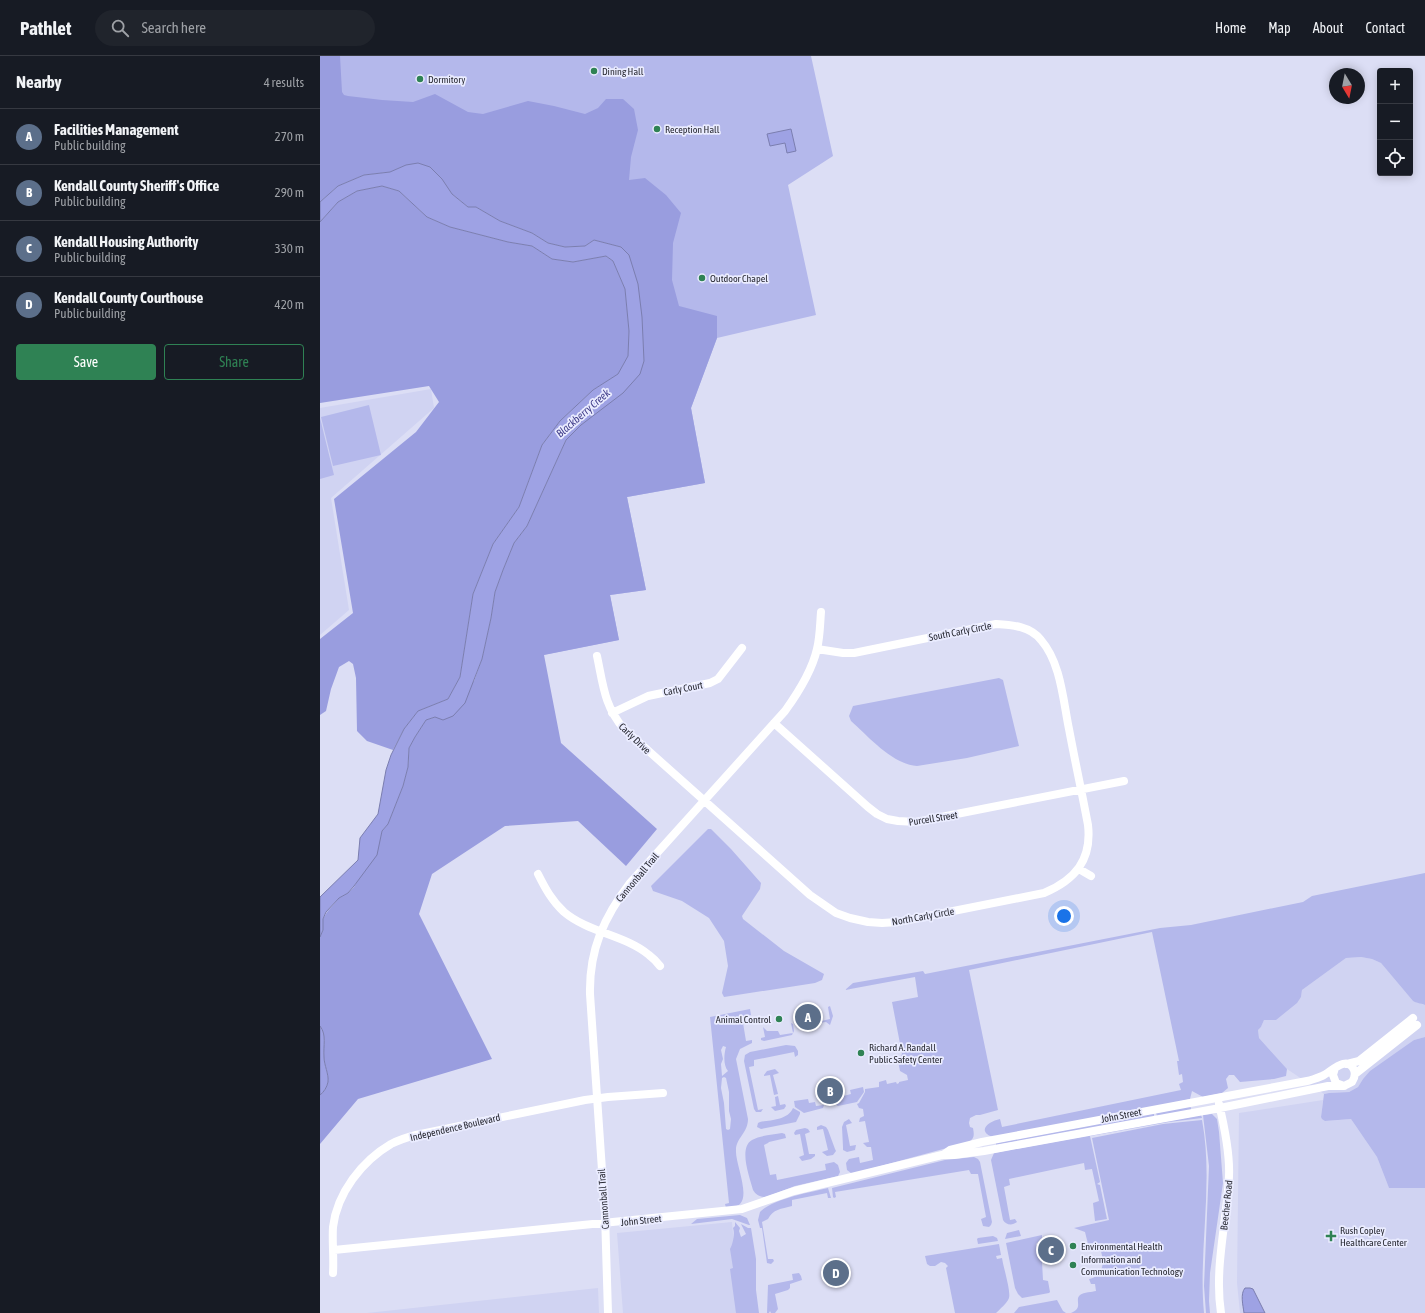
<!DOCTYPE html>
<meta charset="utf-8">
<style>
:root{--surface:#171b24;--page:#20242c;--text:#f1f3f6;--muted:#9ea1a6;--line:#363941;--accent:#2f8254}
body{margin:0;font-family:"Asap Condensed",sans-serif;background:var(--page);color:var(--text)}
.controls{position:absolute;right:12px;top:12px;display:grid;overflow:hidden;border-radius:4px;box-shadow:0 2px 10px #0003}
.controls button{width:36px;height:36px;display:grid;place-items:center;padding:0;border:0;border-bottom:1px solid var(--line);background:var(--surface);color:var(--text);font:20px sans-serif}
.compass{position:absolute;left:1009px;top:12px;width:36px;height:36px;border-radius:50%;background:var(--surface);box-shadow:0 2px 10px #0003;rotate:170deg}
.you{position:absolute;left:744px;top:860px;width:14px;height:14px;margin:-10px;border:3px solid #fff;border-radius:50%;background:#1a73e8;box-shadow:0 0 0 6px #1a73e833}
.badge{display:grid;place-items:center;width:26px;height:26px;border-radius:50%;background:var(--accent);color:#fff;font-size:13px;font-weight:700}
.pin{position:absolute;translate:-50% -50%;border:2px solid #fff;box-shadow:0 1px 4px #0006}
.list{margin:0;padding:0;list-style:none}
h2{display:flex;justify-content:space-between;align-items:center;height:52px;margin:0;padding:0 16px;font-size:17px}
h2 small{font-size:13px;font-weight:400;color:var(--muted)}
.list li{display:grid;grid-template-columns:26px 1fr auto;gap:12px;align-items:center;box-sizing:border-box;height:56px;padding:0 16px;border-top:1px solid var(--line)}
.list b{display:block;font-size:15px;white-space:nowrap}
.list p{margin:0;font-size:13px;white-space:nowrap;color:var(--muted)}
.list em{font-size:13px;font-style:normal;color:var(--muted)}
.actions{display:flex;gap:8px;padding:12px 16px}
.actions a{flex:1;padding:9px 0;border:1px solid var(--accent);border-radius:4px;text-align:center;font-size:14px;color:var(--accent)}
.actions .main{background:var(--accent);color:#fff}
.icon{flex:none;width:22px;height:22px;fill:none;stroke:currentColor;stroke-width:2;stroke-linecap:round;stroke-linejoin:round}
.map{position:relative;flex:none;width:1105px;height:1257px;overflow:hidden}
header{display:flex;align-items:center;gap:24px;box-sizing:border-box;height:56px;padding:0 20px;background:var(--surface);border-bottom:1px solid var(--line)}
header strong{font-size:19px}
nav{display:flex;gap:22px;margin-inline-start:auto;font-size:14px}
.search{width:280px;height:36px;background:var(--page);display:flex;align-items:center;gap:10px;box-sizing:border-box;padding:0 14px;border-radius:22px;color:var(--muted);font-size:15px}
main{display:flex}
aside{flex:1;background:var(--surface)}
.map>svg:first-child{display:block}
.built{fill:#d0d3f2}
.green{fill:#b4b8eb;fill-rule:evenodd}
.forest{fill:#999ddf}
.water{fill:#9ea2e4;stroke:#7b7eaf}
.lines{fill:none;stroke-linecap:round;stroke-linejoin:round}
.minor{stroke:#fff;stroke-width:8}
.poi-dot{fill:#2f8254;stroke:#eaecff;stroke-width:1.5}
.labels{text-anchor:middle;stroke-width:3.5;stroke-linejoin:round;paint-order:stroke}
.poi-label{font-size:10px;fill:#282932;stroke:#eaecff;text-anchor:start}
.street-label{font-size:10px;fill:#282932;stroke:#eaecff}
.water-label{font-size:11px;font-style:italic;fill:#403d8a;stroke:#eaecff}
</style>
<header>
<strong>Pathlet</strong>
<div class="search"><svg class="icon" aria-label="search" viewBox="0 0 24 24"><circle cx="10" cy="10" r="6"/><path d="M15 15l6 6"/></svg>Search here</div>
<nav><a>Home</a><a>Map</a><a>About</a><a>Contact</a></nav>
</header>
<main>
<aside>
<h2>Nearby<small>4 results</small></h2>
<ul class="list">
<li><span class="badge" style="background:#5c6f8a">A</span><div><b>Facilities Management</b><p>Public building</p></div><em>270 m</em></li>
<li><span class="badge" style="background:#5c6f8a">B</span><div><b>Kendall County Sheriff's Office</b><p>Public building</p></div><em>290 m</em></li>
<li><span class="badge" style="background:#5c6f8a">C</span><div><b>Kendall Housing Authority</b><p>Public building</p></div><em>330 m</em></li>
<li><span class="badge" style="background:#5c6f8a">D</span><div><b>Kendall County Courthouse</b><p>Public building</p></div><em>420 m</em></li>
</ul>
<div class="actions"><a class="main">Save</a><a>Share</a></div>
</aside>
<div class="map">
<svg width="1105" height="1257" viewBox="0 0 1105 1257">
<rect width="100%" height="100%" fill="#dcdef5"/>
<!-- built -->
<path class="built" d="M111,333L114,352L11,442L29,554L0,579V352Z
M1041,901L1052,903L1061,907L1093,945L1105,949V981L1094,984L1043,1023L1038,1031L1029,1036L1009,1037L1004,1038L967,1013L939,982L938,974L941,971L944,964L950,963L981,941L982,934L1026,902Z
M1003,1044L1001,1061L1006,1065L1031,1063L1057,1101L1069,1132H1105V1257H920L917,1227L919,1057Z
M412,1166L420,1257H303L297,1177Z
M278,1232L279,1257H47Z"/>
<!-- green -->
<path class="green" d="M0,0H491L513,100L468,129L496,259L397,282L371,352L385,427L307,441L326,534L290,539L299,584L223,599L311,196L293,184L59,115Z
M49,349L61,399L13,410L1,361Z
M0,362L14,419L0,423Z
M679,622L683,624L699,690L647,702L597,710C572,708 549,681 531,665L529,660L533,650Z
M388,773H391L411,793L441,827L440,833L422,860L423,863L464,895L504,918L502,924L495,927L404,941L402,937L408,910L404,885L389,862L362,845L333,835L331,830Z
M1105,817V949C1102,947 1098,948 1093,945L1061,907L1052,903L1041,901L1026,902L982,934L981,941L977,947L956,964H944L941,971L938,974L939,982L967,1013L966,1020L954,1023L920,1026L914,1019H909L906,1023L908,1032L902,1037L883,1041L872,1035L870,1043L849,1048L672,1081C656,1074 670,1065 680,1063L682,1071L861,1034L859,1028L863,1026L862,1018L859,1019L857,1005H859L832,876L649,914L678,1054L660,1059H656L650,1062L649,1067L650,1071L653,1072C654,1078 655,1082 649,1086L535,1117H531L527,1114L526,1107L529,1103L539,1101L540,1107L553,1104L551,1091H547L543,1087L549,1086L545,1065L539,1066L540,1062L544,1060L543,1053L539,1052L537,1048L539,1047L545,1036V1033L559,1031V1026L566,1024L567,1028L576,1026L577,1028L579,1027V1026L588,1024L587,1019L580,1015L578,1005L582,998L572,946L598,941L595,921L525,934L533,927L603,915L605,918L840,872L871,869L983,846L992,840Z
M510,950L513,960L510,969L506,966L498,967L497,966L510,963L508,951Z
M430,953L431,959L422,961L426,985L432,984V987L420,993L416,1003L428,1063C428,1077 416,1082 416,1094C415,1107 430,1138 420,1148C417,1151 410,1151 406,1152L405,1148L409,1147L390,961ZM403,990L406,991C404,998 403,1009 408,1015L402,1020L401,1008L403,1003L401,994ZM404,1021L406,1022L409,1036V1055L411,1063L410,1073L408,1074L406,1073L404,1047L401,1032L402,1022Z
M471,967L473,968L474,975L472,979L444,985L441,984V982L445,981L443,971L447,975H458L460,979L473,977Z
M1105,981V1132H1069L1057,1101L1031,1063L1005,1065L1002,1063L1001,1061L1004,1038L1009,1037L1029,1036L1038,1031L1043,1023L1050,1015L1094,984Z
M466,989L475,990L478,995V999L475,1001L474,996L434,1004V1010L429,1011L438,1054L443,1053L441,1056H436L434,1053L424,1005L425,999L430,996Z
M455,1013L459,1017L453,1019L458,1038L454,1039L450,1019L444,1020V1019L447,1015Z
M543,1031L544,1036L537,1046L518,1050L513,1047L512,1043L531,1038L530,1034Z
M458,1040L460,1049L465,1048L466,1050L464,1053L455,1055L451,1051L456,1050L455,1041Z
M488,1043L489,1047L495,1046L496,1050L504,1049L503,1052L484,1057L475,1051L474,1045Z
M870,1050L871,1052V1054L837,1060L836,1057Z
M473,1052L480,1056V1058L476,1066L441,1073L437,1071L438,1067L440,1066C451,1064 468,1064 473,1052Z
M834,1057V1061L676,1089V1087Z
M892,1058L897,1063L899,1076L903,1127L890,1217L889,1245L890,1257H886L884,1230L889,1110L883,1059Z
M881,1059L882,1062L849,1066L770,1080L780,1126L777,1128L780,1129L787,1163L775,1165L773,1147L779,1145L772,1113L765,1114L764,1107L689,1123L690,1129L684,1131L690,1164L695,1163L697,1166C692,1170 686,1169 683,1164L671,1104L674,1097Z
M529,1063L532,1067L526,1069L530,1090L536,1089L535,1094L527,1096L523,1094V1091L522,1071L524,1066Z
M882,1064C894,1128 878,1193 884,1257H751C764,1252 754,1244 760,1239C764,1236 772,1236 776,1235L775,1228H771L769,1223C784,1220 785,1205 780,1193L768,1188L765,1176L754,1172L789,1164L772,1082L843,1068Z
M501,1069L506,1071L508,1074L515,1093L516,1095L513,1099L507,1100L503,1097L502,1096L508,1094L503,1073L497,1074V1071Z
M485,1072L488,1073L490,1076L485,1078L489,1098H495V1100L491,1103L482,1105L479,1101L484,1099L480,1078L475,1079L474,1077L476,1074Z
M462,1077L465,1078L466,1082L449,1086L448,1087L444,1089L450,1119L456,1118L457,1124L506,1114L505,1108L514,1106L518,1109L520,1116L518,1120L475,1130L446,1141C440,1141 436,1139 433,1134C430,1122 418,1092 432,1084C441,1079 453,1079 462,1077Z
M654,1101L658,1103L660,1106L672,1166L671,1169L669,1171L663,1170L661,1163L666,1161L658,1118H651L649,1114L515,1136L516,1141L514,1142L513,1141L512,1132L625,1104Z
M508,1132L511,1142H508L507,1137L472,1144V1150C461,1153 453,1153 448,1163L442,1166L448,1203H453L454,1205L451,1208L447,1207L442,1172H440L438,1164L440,1156C452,1143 491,1136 508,1132Z
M420,1159L427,1162L430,1169H429L412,1163L371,1168L377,1163Z
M415,1166L420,1172L419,1175L421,1181L426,1178L421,1168L428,1172H431L436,1203V1234L439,1257H416L410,1213L413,1212L410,1193C413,1188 415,1177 413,1172L415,1170Z
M699,1174L701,1180L685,1183L687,1177Z
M722,1179V1182L716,1188L717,1194L722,1206L723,1224L728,1225L730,1236L729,1237L702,1242L698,1238L695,1232L686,1187Z
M673,1180L677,1182L678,1185L658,1188L657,1183L658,1182Z
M679,1188L681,1199L676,1200L677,1203L682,1202C683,1210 691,1235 689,1242C687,1247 680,1253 676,1257H635L626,1212L628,1210L625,1207L621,1206L615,1210H610L607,1208L605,1200Z
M479,1217L481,1220L482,1224L470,1228V1232L468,1234L455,1238L458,1253L455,1257H451L450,1255L449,1257H447L448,1229L473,1224L472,1218Z
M737,1244L743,1255L746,1257H694L699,1251Z"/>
<!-- forest -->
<path class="forest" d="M0,0H20L22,36L24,39L28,40L62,44L93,46L115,38L148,56L163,58L208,45L234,50L265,58L278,52L286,43H303L314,53L318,74L311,101L309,124L325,122L346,139L361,157L353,187L352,224L359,250L397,260V282L371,352L385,427L307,441L326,534L290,539L299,584L224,599L241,687L337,773L306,810L258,765L185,770L112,818L99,858L172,1003L38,1043L0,1088V1039C4,1036 7,1031 8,1026C9,1018 4,1009 4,1001C3,990 7,979 0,970V881L3,874V863L7,856L19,842L28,837L34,831L59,785L62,775L68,768L83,730L88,711L89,692L95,681L106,664L115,661L154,625L162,603L171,562L175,536L183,514L194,487L207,470L246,384L261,369L320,318L301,191L274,184L265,190L245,191L228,187L212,177L180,165L156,151H148L132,138L122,123L86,109L70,116L44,119L18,130L0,146Z
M62,130L79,135L107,161L130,171L188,186L212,190L232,203L253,206L286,200L293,205L305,233L309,275L308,300L298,318L273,334L240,365L222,389L199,451L173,488L153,538L140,621L128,643L98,655L84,673L73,694L47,685L37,675L36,622L33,608L29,605L19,611L11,633L6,655L0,659V583L33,557L14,443L96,376L119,346L109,330L0,347V166L18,146L37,135Z"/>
<!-- water -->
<path class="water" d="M471,73L476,95L467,97L465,87L450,90L447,78Z
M98,107L110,111L122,123L132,138L148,151H156L180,165L212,177L228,187L245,191L265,190L274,184L301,191L309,199L318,228L322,261L324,305L320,318L303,337L261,369L246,384L207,470L194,487L183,514L175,536L171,562L162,603L145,647L133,660L123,664L115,661L106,664L95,681L89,692L88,711L83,730L68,768L62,775L57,799L34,830L28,837L19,842L6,856L3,863V874L0,881V841L38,804L40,782L58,758L66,714L71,699L84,673L98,655L128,643L140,621L153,538L173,488L199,451L222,389L240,365L273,334L298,318L308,300L309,275L305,233L293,205L286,200L253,206L232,203L212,190L188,186L130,171L107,161L79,135L62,130L37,135L18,146L0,166V146L18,130L44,119L70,116L86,109Z
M0,970C7,979 3,990 4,1001C4,1009 9,1018 8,1026C7,1031 4,1036 0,1039Z
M925,1232H930L933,1233L945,1257H924C923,1249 920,1238 925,1232Z"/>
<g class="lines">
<!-- minor -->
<path class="minor" d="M277,600C283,628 284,650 304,673L490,839L516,857L530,862L548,866L562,867L578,866L724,837C755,824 772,804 768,769C762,737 755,705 749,673C743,644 741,607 721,584C710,570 692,569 676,568L534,597H523L497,593
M292,657L328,640L390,627L398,623L422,592
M454,667L548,751L557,758L567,763L578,765L596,766L804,725
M759,813L771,820
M218,818C225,832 232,845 244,856C269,877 305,879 329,899C333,902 337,906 340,910
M1027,1008L1039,1005L1093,962
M1035,1018L1097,969
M899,1048C904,1069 910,1099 909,1120C907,1165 894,1212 901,1257
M623,1099L630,1094L662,1086L987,1025C992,1024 997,1022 1002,1020C1011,1016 1027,998 1034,1014C1036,1019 1034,1023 1032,1026L1024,1030L1016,1027L1013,1019L1015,1012
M14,1194L422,1153L474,1135L622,1099H634L664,1095L900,1052L1008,1030H1024
M13,1217C14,1202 12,1185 13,1171C17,1137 42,1105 71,1088C79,1084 88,1081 96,1079L265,1044L288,1041L343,1037
M288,1257L285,1158L270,938C269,894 284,861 310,827L465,655C478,637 492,615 497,593C500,581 500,568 501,556"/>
</g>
<!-- markers -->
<g class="poi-dot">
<circle cx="274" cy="15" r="4"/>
<circle cx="100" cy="23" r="4"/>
<circle cx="337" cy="73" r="4"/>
<circle cx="382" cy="222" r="4"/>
<circle cx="459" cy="963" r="4"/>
<circle cx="541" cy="997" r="4"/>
<path d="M1009 1174h4v4h4v4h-4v4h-4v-4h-4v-4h4z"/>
<circle cx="753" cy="1190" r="4"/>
<circle cx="753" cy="1209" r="4"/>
</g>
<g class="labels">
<!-- poi labels -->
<g class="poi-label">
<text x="282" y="19">Dining Hall</text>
<text x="108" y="27">Dormitory</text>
<text x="345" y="77">Reception Hall</text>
<text x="390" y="226">Outdoor Chapel</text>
<text x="451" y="967" text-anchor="end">Animal Control</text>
<text x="549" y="995">Richard A. Randall<tspan x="549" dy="12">Public Safety Center</tspan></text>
<text x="1020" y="1178">Rush Copley<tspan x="1020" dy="12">Healthcare Center</tspan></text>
<text x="761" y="1194">Environmental Health</text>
<text x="761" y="1207">Information and<tspan x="761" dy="12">Communication Technology</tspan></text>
</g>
<!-- street labels -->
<g class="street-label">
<text transform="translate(640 575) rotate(-11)" y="4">South Carly Circle</text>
<text transform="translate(363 632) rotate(-11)" y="4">Carly Court</text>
<text transform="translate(315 682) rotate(44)" y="4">Carly Drive</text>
<text transform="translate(613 762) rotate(-9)" y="4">Purcell Street</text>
<text transform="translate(317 821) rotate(-50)" y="4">Cannonball Trail</text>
<text transform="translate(603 860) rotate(-10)" y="4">North Carly Circle</text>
<text transform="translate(801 1059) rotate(-11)" y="4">John Street</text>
<text transform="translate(135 1071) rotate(-13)" y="4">Independence Boulevard</text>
<text transform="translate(283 1143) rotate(-94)" y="4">Cannonball Trail</text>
<text transform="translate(906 1149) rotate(-84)" y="4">Beecher Road</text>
<text transform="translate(321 1164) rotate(-6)" y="4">John Street</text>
</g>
<!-- water labels -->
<g class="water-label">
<text transform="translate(263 357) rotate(-41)" y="4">Blackberry Creek</text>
</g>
</g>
</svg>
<div class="controls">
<button>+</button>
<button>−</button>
<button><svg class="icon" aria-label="locate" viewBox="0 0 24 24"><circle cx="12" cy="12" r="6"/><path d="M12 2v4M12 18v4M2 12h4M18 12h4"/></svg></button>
</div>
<svg class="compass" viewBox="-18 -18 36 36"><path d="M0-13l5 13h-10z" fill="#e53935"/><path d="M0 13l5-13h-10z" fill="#9ea1a6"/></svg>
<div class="you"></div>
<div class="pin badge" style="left:488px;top:961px;background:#5c6f8a">A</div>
<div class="pin badge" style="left:510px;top:1035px;background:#5c6f8a">B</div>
<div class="pin badge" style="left:731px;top:1194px;background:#5c6f8a">C</div>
<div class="pin badge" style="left:516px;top:1217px;background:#5c6f8a">D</div>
</div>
</main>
